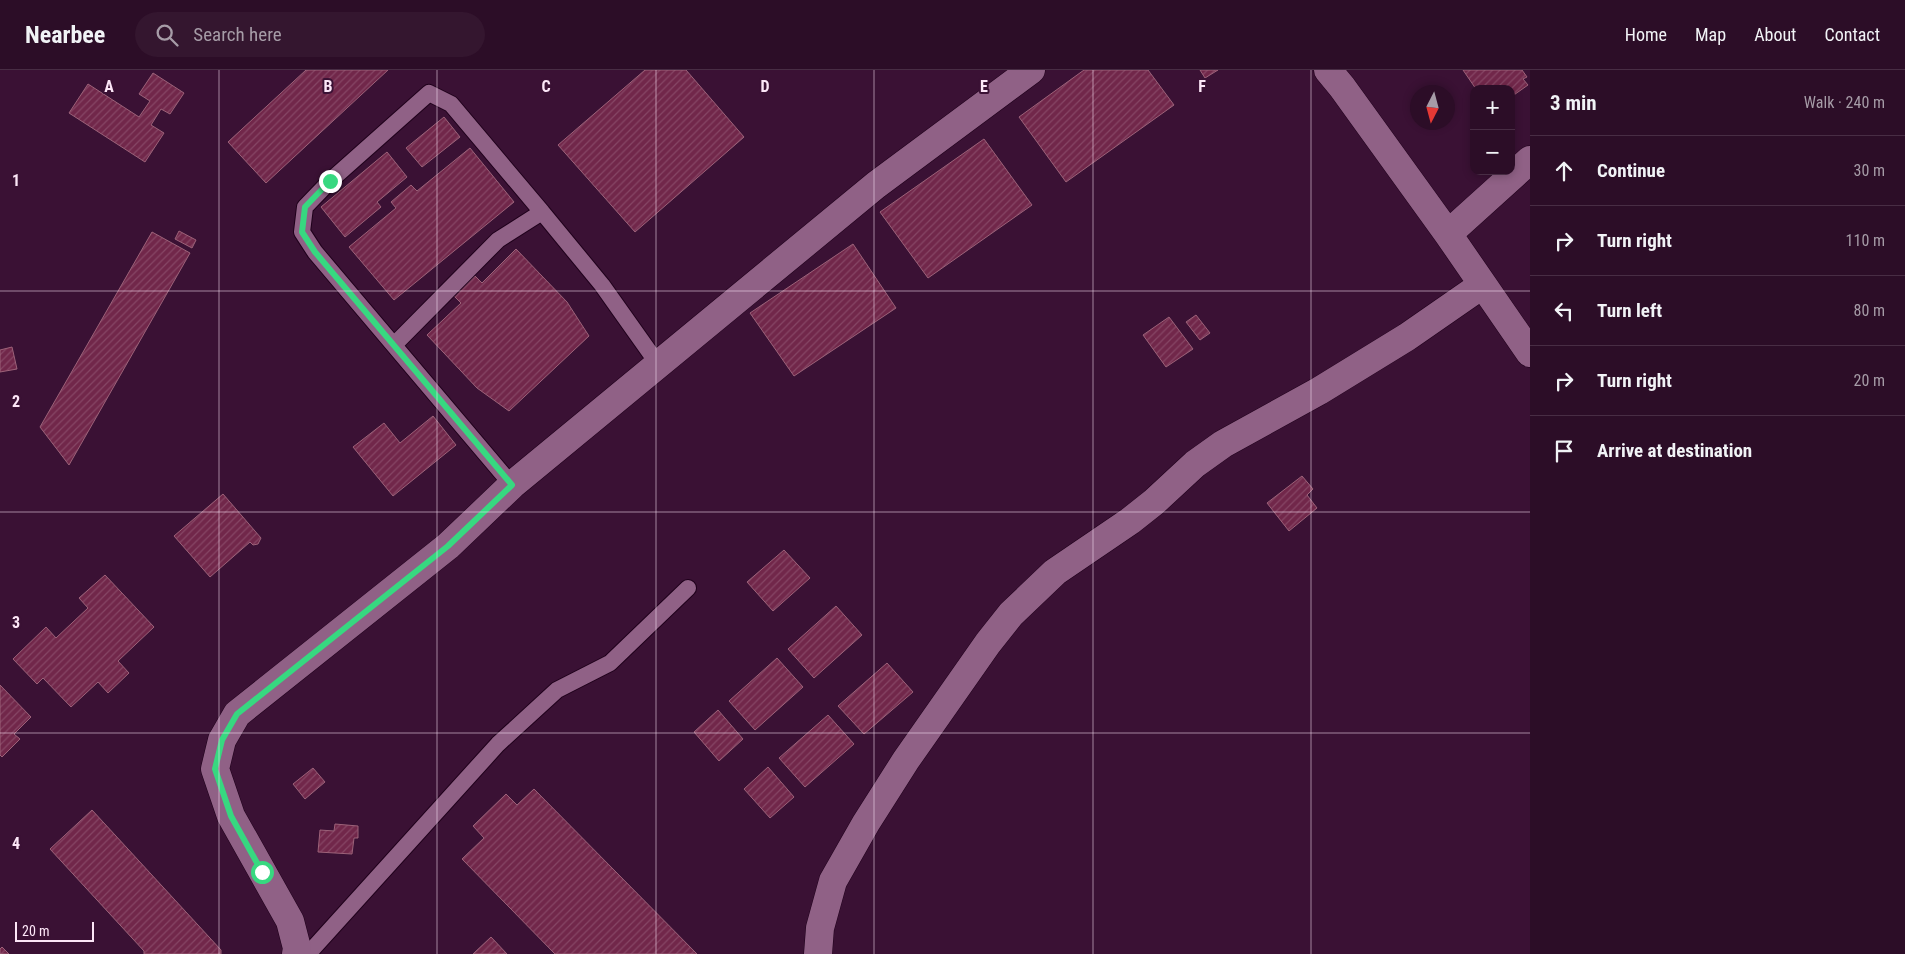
<!DOCTYPE html>
<meta charset="utf-8">
<style>
:root{--surface:#2c0d27;--page:#34162f;--text:#f1f3f6;--muted:#a69ca7;--line:#482d44}
body{margin:0;font-family:"Roboto Condensed",sans-serif;background:var(--page);color:var(--text)}
.controls{position:absolute;right:15px;top:15px;display:grid;overflow:hidden;border-radius:10px;box-shadow:0 2px 8px #0003}
.controls button{width:45px;height:45px;display:grid;place-items:center;padding:0;border:0;border-bottom:1px solid var(--line);background:var(--surface);color:var(--text);font:25px sans-serif}
.compass{position:absolute;left:1410px;top:15px;width:45px;height:45px;border-radius:50%;background:var(--surface);box-shadow:0 2px 8px #0003;rotate:186deg}
.scale{position:absolute;left:15px;bottom:12px;width:79px;box-sizing:border-box;padding-left:5px;border:2px solid #fce6f7;border-top:0;font-size:14px;line-height:18px;white-space:nowrap;color:#fce6f7;-webkit-text-stroke:4px #3a1134;paint-order:stroke}
.stop{position:absolute;width:15px;height:15px;margin:-11px;border:4px solid #37d880;border-radius:50%;background:#fff}
.stop.end{background:#37d880;border-color:#fff;box-shadow:0 1px 5px #0008}
.list{margin:0;padding:0;list-style:none}
h2{display:flex;justify-content:space-between;align-items:center;height:65px;margin:0;padding:0 20px;font-size:21px}
h2 small{font-size:16px;font-weight:400;color:var(--muted)}
.list li{display:grid;grid-template-columns:32px 1fr auto;gap:15px;align-items:center;box-sizing:border-box;height:70px;padding:0 20px;border-top:1px solid var(--line)}
.list b{display:block;font-size:19px;white-space:nowrap}
.list em{font-size:16px;font-style:normal;color:var(--muted)}
.icon{flex:none;width:28px;height:28px;fill:none;stroke:currentColor;stroke-width:2;stroke-linecap:round;stroke-linejoin:round}
.map{position:relative;flex:none;width:1530px;height:884px;overflow:hidden}
header{display:flex;align-items:center;gap:30px;box-sizing:border-box;height:70px;padding:0 25px;background:var(--surface);border-bottom:1px solid var(--line)}
header strong{font-size:24px}
nav{display:flex;gap:28px;margin-inline-start:auto;font-size:18px}
.search{width:350px;height:45px;background:var(--page);display:flex;align-items:center;gap:12px;box-sizing:border-box;padding:0 18px;border-radius:28px;color:var(--muted);font-size:19px}
main{display:flex}
aside{flex:1;background:var(--surface)}
.map>svg:first-child{display:block}
.building{fill:url(#building-hatch);stroke:#9c6279}
.lines{fill:none;stroke-linecap:round;stroke-linejoin:round}
.lane-casing{stroke:#1f001b;stroke-width:18}
.street-casing{stroke:#1f001b;stroke-width:29}
.lane{stroke:#906186;stroke-width:16}
.street{stroke:#906186;stroke-width:28}
.route{stroke:#37d880;stroke-width:6}
.grid{fill:none;stroke:#fce6f7;stroke-width:1;stroke-opacity:0.55}
.grid-label{font-size:16px;text-anchor:middle;font-weight:bold;fill:#fce6f7;stroke:#3a1134;stroke-width:4;stroke-linejoin:round;paint-order:stroke}
</style>
<header>
<strong>Nearbee</strong>
<div class="search"><svg class="icon" aria-label="search" viewBox="0 0 24 24"><circle cx="10" cy="10" r="6"/><path d="M15 15l6 6"/></svg>Search here</div>
<nav><a>Home</a><a>Map</a><a>About</a><a>Contact</a></nav>
</header>
<main>
<div class="map">
<svg width="1530" height="884" viewBox="0 0 1530 884">
<defs>
<pattern id="building-hatch" width="6" height="6" patternUnits="userSpaceOnUse" patternTransform="scale(1.25)"><rect width="6" height="6" fill="#71274a"/><path d="M-1 1l2-2M0 6l6-6M5 7l2-2" fill="none" stroke="#864665"/></pattern>
</defs>
<rect width="100%" height="100%" fill="#3a1134"/>
<!-- building -->
<path class="building" d="M306,0H388L266,113L228,72Z
M645,0H686L744,67L635,162L558,75Z
M1084,0H1148L1174,35L1066,112L1019,47Z
M1200,0H1218L1205,8Z
M1463,0H1522L1527,7L1523,9L1528,15L1511,27V19H1476Z
M153,3L184,23L170,44L161,39L151,55L164,63L145,92L69,43L88,14L139,47L150,31L139,24Z
M444,47L460,67L422,97L406,78Z
M984,69L1032,135L928,208L880,142Z
M470,78L514,132L394,230L349,177L396,138L391,132L411,115L417,121Z
M387,82L407,107L377,132L381,137L345,167L321,137Z
M179,161L196,170L192,178L175,169Z
M152,162L190,183L69,395L40,357Z
M853,174L896,238L794,306L750,243Z
M516,179L567,232L589,266L509,341L477,318L427,265L461,233L454,226L475,206L482,213Z
M1196,245L1210,263L1200,270L1186,252Z
M1169,247L1193,279L1166,297L1143,265Z
M12,277L17,299L0,302V280Z
M433,346L456,375L393,426L353,377L384,353L400,373Z
M1302,406L1313,419L1307,425L1317,438L1289,461L1267,433Z
M223,424L261,468L258,474L253,475L250,472L210,507L174,466Z
M784,480L810,508L773,541L747,512Z
M105,505L154,557L118,591L129,603L108,623L98,612L71,637L43,608L37,614L13,589L46,557L56,568L88,538L79,528Z
M836,536L862,565L814,608L788,579Z
M777,588L803,617L755,660L729,631Z
M887,593L913,622L864,664L838,636Z
M0,615L31,647L14,664L20,669L2,687L0,685Z
M718,640L743,669L719,691L694,662Z
M828,645L854,674L805,717L779,688Z
M768,697L794,727L770,748L744,719Z
M313,698L325,712L305,729L293,714Z
M534,719L697,884H555L462,789L484,768L473,756L506,724L517,735Z
M92,740L221,880V884H144V881L50,779Z
M335,754L358,756V768H354L352,784L318,782L320,760L334,761Z
M491,867L507,884H473Z
M2,877L9,884H0V879Z"/>
<g class="lines">
<defs>
<path id="lane" d="M395,274L498,170L542,142L602,215L658,294
M512,415L315,182L302,162L305,137L330,111L429,23L451,34L542,142
M308,884L498,674L557,620L610,593L688,518"/>
<path id="street" d="M1328,0L1342,17L1448,164L1530,283
M1448,164L1530,90
M296,884L297,878L290,851L231,746L215,699L222,670L237,644L448,476L512,415L876,115L1031,0
M818,884L820,858L833,811L866,753L906,690L988,573L1011,544L1055,502L1130,451L1154,432L1195,394L1223,374L1319,321L1407,267L1482,215"/>
</defs>
<!-- lane casing -->
<use href="#lane" class="lane-casing"/>
<!-- street casing -->
<use href="#street" class="street-casing"/>
<!-- lane -->
<use href="#lane" class="lane"/>
<!-- street -->
<use href="#street" class="street"/>
</g>
<g class="lines">
<!-- route -->
<path class="route" d="M262,802L231,746L215,699L222,670L237,644L448,476L512,415L315,182L302,162L305,137L330,111"/>
</g>
<!-- grid -->
<path class="grid" d="M219,0V884M437,0V884M656,0V884M874,0V884M1093,0V884M1311,0V884M0,221H1530M0,442H1530M0,663H1530"/>
<g class="grid-label">
<text x="109" y="22">A</text>
<text x="328" y="22">B</text>
<text x="546" y="22">C</text>
<text x="765" y="22">D</text>
<text x="984" y="22">E</text>
<text x="1202" y="22">F</text>
<text x="16" y="116">1</text>
<text x="16" y="337">2</text>
<text x="16" y="558">3</text>
<text x="16" y="779">4</text>
</g>
</svg>
<div class="controls">
<button>+</button>
<button>−</button>
</div>
<svg class="compass" viewBox="-18 -18 36 36"><path d="M0-13l5 13h-10z" fill="#e53935"/><path d="M0 13l5-13h-10z" fill="#a69ca7"/></svg>
<div class="scale">20 m</div>
<div class="stop" style="left:262px;top:802px"></div>
<div class="stop end" style="left:330px;top:111px"></div>
</div>
<aside>
<h2>3 min<small>Walk · 240 m</small></h2>
<ul class="list">
<li><svg class="icon" aria-label="ahead" viewBox="0 0 24 24"><path d="M12 20V5M6 11l6-6 6 6"/></svg><div><b>Continue</b></div><em>30 m</em></li>
<li><svg class="icon" aria-label="right" viewBox="0 0 24 24"><path d="M7 20v-9h11M14 6l5 5-5 5"/></svg><div><b>Turn right</b></div><em>110 m</em></li>
<li><svg class="icon" aria-label="left" viewBox="0 0 24 24"><path d="M17 20v-9H6M10 6l-5 5 5 5"/></svg><div><b>Turn left</b></div><em>80 m</em></li>
<li><svg class="icon" aria-label="right" viewBox="0 0 24 24"><path d="M7 20v-9h11M14 6l5 5-5 5"/></svg><div><b>Turn right</b></div><em>20 m</em></li>
<li><svg class="icon" aria-label="arrive" viewBox="0 0 24 24"><path d="M6 21V4h12l-3 4 3 4H6"/></svg><div><b>Arrive at destination</b></div></li>
</ul>
</aside>
</main>
